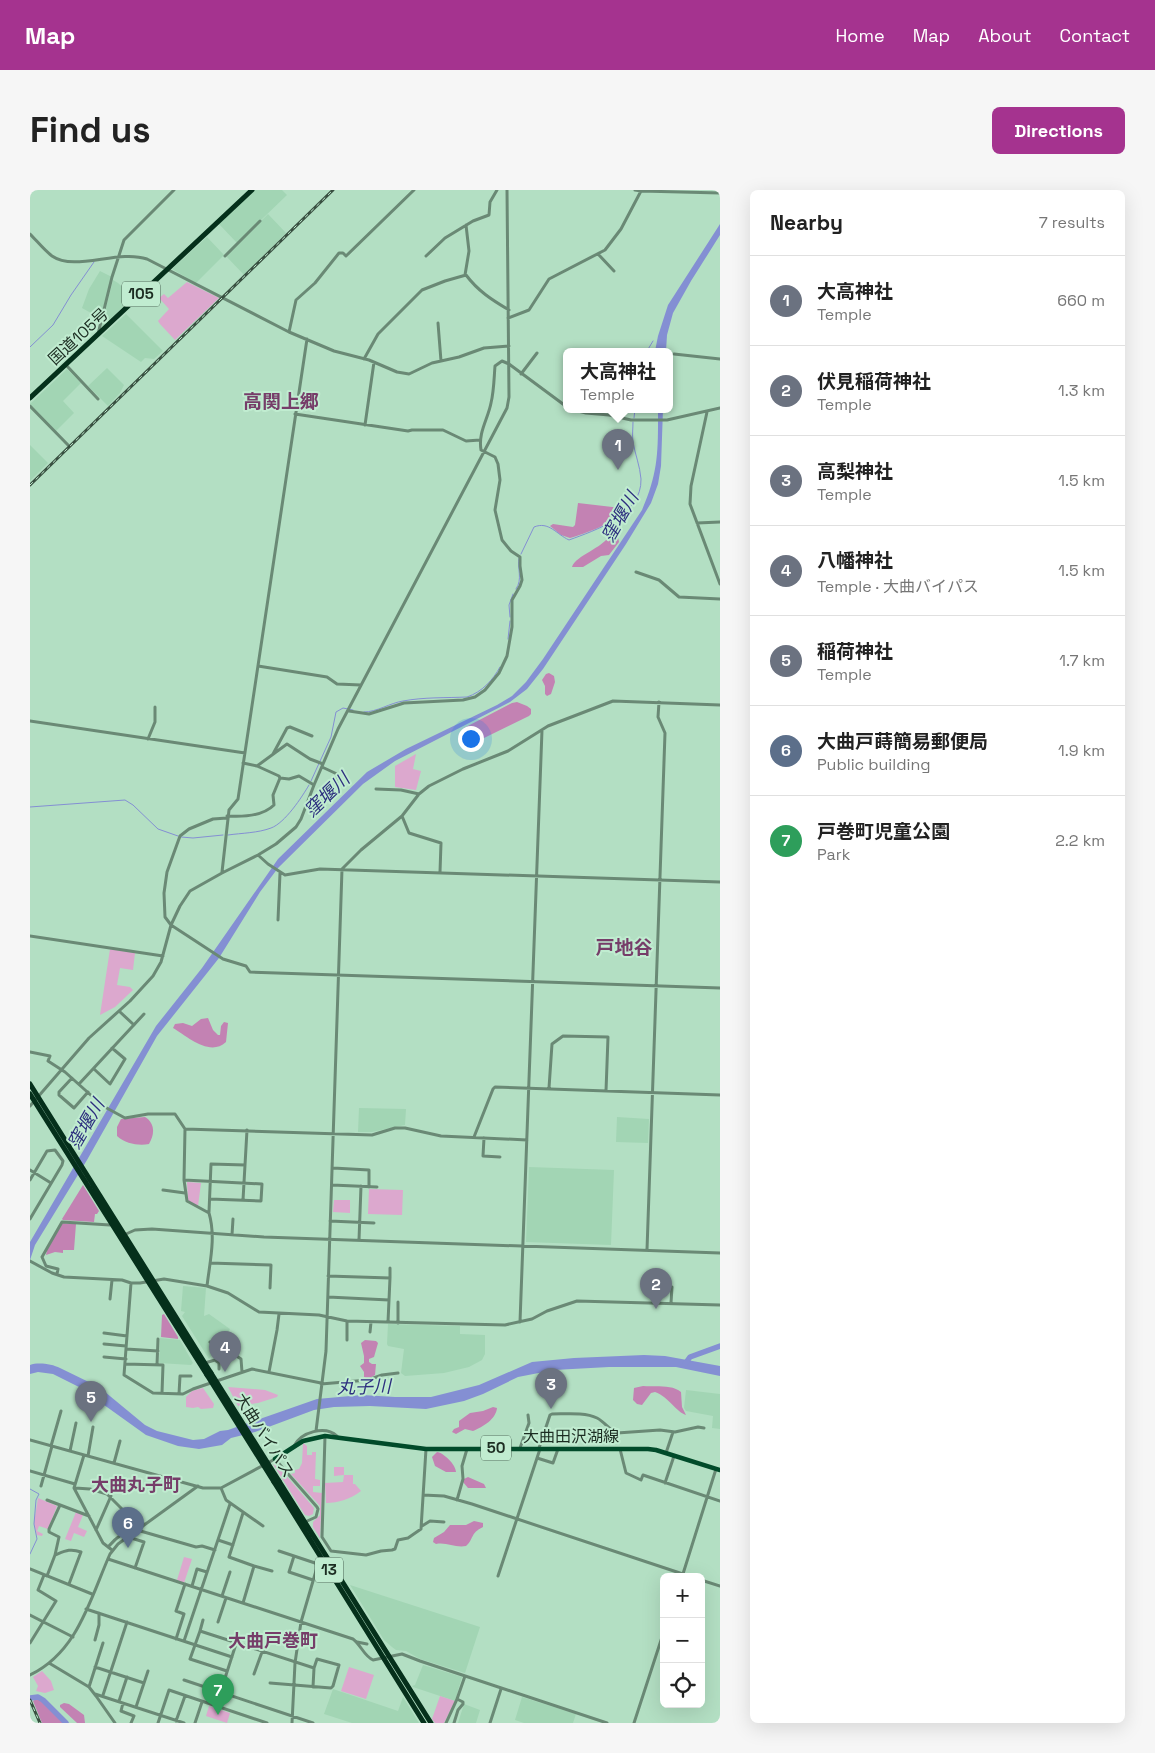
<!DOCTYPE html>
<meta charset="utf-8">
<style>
:root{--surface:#fff;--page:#f6f6f6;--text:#222;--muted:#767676;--line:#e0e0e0;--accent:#a5338f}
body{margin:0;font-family:"Space Grotesk","Noto Sans JP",sans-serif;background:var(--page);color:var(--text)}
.controls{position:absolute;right:15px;bottom:15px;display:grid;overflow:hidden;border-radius:8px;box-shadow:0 5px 20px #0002}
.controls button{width:45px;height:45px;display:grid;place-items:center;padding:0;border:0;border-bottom:1px solid var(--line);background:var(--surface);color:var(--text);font:25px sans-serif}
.you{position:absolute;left:440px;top:548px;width:18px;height:18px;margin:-12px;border:4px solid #fff;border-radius:50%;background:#1a73e8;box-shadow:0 0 0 8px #1a73e833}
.badge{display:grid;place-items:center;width:32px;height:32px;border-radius:50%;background:var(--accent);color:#fff;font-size:16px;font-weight:700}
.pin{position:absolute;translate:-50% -41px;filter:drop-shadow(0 1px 2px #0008)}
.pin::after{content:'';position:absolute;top:26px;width:18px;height:15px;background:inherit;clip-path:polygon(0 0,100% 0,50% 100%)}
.popup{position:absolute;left:533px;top:158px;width:110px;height:65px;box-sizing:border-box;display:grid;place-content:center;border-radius:8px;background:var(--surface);filter:drop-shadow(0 1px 4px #0005);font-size:16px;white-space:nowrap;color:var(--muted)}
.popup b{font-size:19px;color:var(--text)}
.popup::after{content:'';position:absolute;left:50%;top:100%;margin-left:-10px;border:10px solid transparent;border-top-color:var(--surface)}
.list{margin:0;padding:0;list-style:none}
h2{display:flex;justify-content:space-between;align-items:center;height:65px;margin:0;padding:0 20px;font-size:21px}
h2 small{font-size:16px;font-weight:400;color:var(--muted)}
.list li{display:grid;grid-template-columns:32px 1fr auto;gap:15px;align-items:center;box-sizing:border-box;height:90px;padding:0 20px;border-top:1px solid var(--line)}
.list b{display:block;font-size:19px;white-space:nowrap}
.list p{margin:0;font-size:16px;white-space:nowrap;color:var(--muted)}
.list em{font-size:16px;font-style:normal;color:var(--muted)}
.icon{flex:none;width:28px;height:28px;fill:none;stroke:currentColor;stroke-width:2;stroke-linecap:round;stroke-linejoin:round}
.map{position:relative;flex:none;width:690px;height:1533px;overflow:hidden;border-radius:8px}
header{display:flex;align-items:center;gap:30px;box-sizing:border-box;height:70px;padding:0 25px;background:var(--accent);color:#fff}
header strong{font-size:24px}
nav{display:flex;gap:28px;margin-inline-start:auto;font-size:18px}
.intro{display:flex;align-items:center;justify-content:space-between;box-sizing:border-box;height:120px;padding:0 30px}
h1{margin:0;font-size:35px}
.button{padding:12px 22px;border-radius:8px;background:var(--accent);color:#fff;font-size:18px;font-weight:700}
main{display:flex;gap:30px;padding:0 30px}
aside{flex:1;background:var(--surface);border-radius:8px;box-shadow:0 5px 20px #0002}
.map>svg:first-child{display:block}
.built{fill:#a2d5b4}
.green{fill:#dca8ce}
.forest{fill:#c382b3}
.water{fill:#848fd3}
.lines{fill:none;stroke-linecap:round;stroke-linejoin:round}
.stream{stroke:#848fd3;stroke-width:1}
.river{stroke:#848fd3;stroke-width:5.5}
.minor{stroke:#6a8975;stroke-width:3}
.major{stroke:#014b2a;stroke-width:4.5}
.highway{stroke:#05301b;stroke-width:5}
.rail-casing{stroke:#395041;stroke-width:3}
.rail{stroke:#c0ecd0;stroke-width:1;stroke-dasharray:4;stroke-linecap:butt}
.highway-bridge{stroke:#05301b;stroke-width:5}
.labels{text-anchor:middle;stroke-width:4;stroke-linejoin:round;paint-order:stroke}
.shield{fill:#c0ecd0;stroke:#4d6656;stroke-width:1}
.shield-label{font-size:15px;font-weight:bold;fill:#1c2d22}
.street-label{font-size:16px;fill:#1c2d22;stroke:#c0ecd0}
.water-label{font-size:18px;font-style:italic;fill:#2c2e7e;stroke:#c0ecd0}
.neighbourhood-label{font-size:18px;font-weight:bold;fill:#763d69;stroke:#c0ecd0}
.quarter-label{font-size:19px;font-weight:bold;fill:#763d69;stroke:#c0ecd0}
</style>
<header>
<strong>Map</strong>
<nav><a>Home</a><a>Map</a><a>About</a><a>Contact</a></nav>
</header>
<div class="intro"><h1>Find us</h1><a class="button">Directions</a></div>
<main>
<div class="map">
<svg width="690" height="1533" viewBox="0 0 690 1533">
<rect width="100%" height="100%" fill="#b3dfc3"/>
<!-- built -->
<path class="built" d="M225,0H252L257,5L207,53L189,34Z
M238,24L256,43L214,85L196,66Z
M177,47L194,65L166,93L142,79Z
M70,81L82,87L70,128L52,118L59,99Z
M83,90L88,93L103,107L71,138Z
M96,124L133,161L124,169L115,168L111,172L72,146Z
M77,178L94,195L90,203L78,216L58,196Z
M37,179L51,193L33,211L44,223L26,241L0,214Z
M0,255L18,273L0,291Z
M329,918L376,919L375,935L342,942H328Z
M587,927L619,929L618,953L586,952Z
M499,977L584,980L581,1055L496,1052Z
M153,1096L176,1098L174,1126L179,1124L200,1139L179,1169L152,1126L155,1122L151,1121Z
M358,1134L430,1136V1144L455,1145V1164L452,1170L439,1177L414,1183L375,1186L371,1183L374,1159L358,1156L357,1154Z
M130,1148L150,1150L163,1173L161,1175L129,1173Z
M656,1200L690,1204V1239L682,1238L683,1226L656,1221L654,1218Z
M320,1395L450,1437L435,1483L390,1469L376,1461L366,1460L362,1457L354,1450Z
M393,1475L432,1487L425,1511L383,1497L382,1496L385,1495Z
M303,1499L368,1521L373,1507L389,1533H322L294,1524Z
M492,1507L546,1524L543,1533H494L485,1530Z
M434,1514L450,1520L446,1533H428Z"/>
<!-- green -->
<path class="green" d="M157,92L189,108L145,150L130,134L128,131L139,119L129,108L134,104L138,108Z
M386,564L383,579L391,581L386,600L365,597V576Z
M80,759L105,763L103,780L90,778L87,795L100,797L103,800L85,817L70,825Z
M157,992L171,993L168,1016L158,1011Z
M339,999L373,1000L372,1025L338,1024Z
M304,1010H320V1023L303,1022Z
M198,1197L235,1200L248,1205L247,1207L228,1213L208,1216Z
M173,1198L184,1214L183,1218L171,1219L168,1217L163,1218L156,1217V1207L162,1201Z
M273,1253L277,1256V1265H282V1262H286L285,1289L290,1290V1296H283V1302L292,1303L290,1348L283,1337V1332L290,1325V1316L261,1284L265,1283V1280L269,1279L272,1273Z
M243,1274L247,1275L284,1318L283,1324L279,1326L275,1325Z
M304,1277H314V1285H323V1294H325L331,1301C321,1309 308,1313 296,1313L295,1293L313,1292L314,1285L304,1286Z
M8,1308L27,1316L18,1339L9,1336L7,1341L13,1344L12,1346L7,1345L4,1333Z
M46,1322L53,1325L48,1337L57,1341L54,1347L44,1343L41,1351L35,1349Z
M154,1367L162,1369L154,1393L147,1390Z
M319,1477L344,1485L336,1509L311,1501Z
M12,1481L21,1491L24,1500L15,1503L6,1501L8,1496L3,1487Z
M410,1506L425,1511L414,1533H405L402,1529Z
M179,1516L200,1523L197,1533L176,1526Z"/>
<!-- forest -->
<path class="forest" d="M548,313L591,318L592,320C586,333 554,344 540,348L531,345L520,336L523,334L543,337L545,335Z
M581,344L588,347L589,352L579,365L571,366L553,377H542C546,365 572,359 581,344Z
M519,483L524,486L525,492L521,504L517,506L515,504V496L512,490L516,484Z
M487,512L497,516L501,519V524L499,526L454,548L438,549L434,545V538L482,513Z
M178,828L183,840L188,845H190L191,836L194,832L198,833L196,852C180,867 158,847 143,838L145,834L153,833L162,836L171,829Z
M115,927C125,933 125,944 119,954C109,956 96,954 87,946V937L91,929Z
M53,995L69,1021L67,1024H65L64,1032L33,1030L32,1029Z
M32,1033L46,1034L44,1060H33V1063L25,1062L16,1065L17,1060Z
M134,1124L148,1147V1149L131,1147L132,1125Z
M335,1150L346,1151L348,1153L344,1167L339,1169V1172L342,1174H346L345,1185L338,1189L334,1187V1182L330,1176L334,1173V1166L331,1153Z
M613,1196C624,1197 642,1194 651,1202L652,1217L656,1225C646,1222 639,1207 625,1202L621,1203L612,1215L607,1214L603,1210L604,1198Z
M463,1217L467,1218C466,1229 453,1237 443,1241L435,1239L426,1244L422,1242L424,1239L429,1237V1231L440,1223L453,1221Z
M407,1262C414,1263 426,1275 426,1282H416L405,1276L402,1267Z
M438,1287L454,1294L456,1298H438L433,1292L434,1289Z
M444,1331L453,1333V1337C440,1343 444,1349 436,1356C425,1358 417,1352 406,1354L403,1352L404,1348L414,1342L420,1335H436Z
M6,1509L12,1510L33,1533H12L3,1511Z
M34,1513L39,1514L54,1525L55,1533H47L30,1517V1515Z"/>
<!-- water -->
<path class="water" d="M690,34V45L661,91L643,123L637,145L636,161H625L628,146L638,115Z
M628,219H633L631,276L628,294L621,313L596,354L513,479L497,499L480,512L365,571L333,594L248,678L230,702L189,768L127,846L57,970L5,1055L0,1070V1052L126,836L172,778L248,669L337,582L376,559L467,515L482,506L496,492L513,469L612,320C629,281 628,260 628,219Z
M614,1165L635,1166L690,1176V1186L646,1177H579L524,1180L488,1187L453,1204L434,1211L396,1219L340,1216L304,1217L284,1220L225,1242L201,1248L192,1255L169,1259L148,1256L116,1245L49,1197L23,1184L8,1182L0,1184V1175C8,1172 22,1174 30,1178L69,1197L115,1235L127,1241L163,1250L174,1249L190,1241L198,1240L287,1209L332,1205L365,1207H401L449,1195L502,1172L544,1168Z"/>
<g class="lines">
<!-- stream -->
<path class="stream" d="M0,157L23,135L41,105L64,72
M617,161L623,151
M604,228L605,219
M491,364L504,337C519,331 526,344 539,350C566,340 612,325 611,289C610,276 605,264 603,252C602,245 603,239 603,232
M486,399C493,389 487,379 489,368
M480,427L479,415L483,404
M478,449L480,431
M334,522C347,522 360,513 373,511C394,507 416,508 437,507C452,502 463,490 470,477
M281,591L301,547L306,522L313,518L323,520
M0,617L95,610L103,615L128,639L148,646
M198,645C212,643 228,643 241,638C255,633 272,607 279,595
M151,647L163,648L193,645
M0,1299L9,1304L6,1310L4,1334L7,1349L0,1364"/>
<!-- river -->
<path class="river" d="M655,1174L660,1167L690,1156
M0,1508L8,1507L13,1510L36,1533"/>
<!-- minor -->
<path class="minor" d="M605,0L611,1L690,3
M0,44C7,51 14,60 22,66C45,82 88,59 117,69L259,142L304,161L339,170L367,182L379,184L402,173L429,167L454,158L479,156
M568,64L584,81
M195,66L230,31
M396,66L415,48L443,31L459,25L460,12L467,0
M435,85L439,61L436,35
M478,128L499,120L519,89L575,60L591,39L611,1
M408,133L411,171
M259,142L266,110L285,93L309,63H313L316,66L384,0
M68,144L82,87L94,50L144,0
M644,164L690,169
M334,169L348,144L392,100L415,91L436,85C448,101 462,110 479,120
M36,175L68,209
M491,184L507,163
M0,216L38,255
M540,219L556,223L579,225L601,230H637L690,218
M677,222L661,296L660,314L690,394
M265,224L378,241L382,240H413L436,251L450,250
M335,235L344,172
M667,333L690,332
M606,382L629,390L649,407L690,409
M228,476L297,487L307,494L331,495
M319,521L339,524L374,513L433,510L445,507L455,500L469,483L477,466L482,437V410L490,396L492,390L490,376V367L481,361L472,350L465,320L470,290L468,274L465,267L451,260C448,242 458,229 461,213C464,201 464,188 465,176L472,171L479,174L537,217
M0,531L215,563
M118,549L125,532V517
M243,564L257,538L260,537L282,546
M227,576L257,554L280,569L293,574
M250,588L259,589L269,586L284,595
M346,599L371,600L389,604
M280,607L294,612L307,597V584L292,577
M197,626C212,627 233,626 244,615L243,605L250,588L249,586L227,576L213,573
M372,626L379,643L411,653L410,682
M197,628L183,629L159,639L150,646L137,682L134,703L135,727L141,735L193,769L216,776L220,782L690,798
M228,665L238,674L255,685L290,679L690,692
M192,682L199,620L208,609L277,149
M248,730L250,683
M0,746L133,766
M89,821L104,835
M0,862L20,866L18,871L35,882L73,916L95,928L118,924H145L155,939L154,990L157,1011L179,1023C186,1047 180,1071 177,1096
M64,879L80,894L95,869L82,858
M42,888L29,902V905L44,918L58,902
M49,894L114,824
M519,898L522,854L533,846L578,847L576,901
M0,916L59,848L100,811L123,786L131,772L141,735L150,716L160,701L192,683L228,665L246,654L266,637L271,629L284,595L308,539L477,218L479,207L477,0
M155,939L342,945L365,938H375L411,946L497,950
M444,947L463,899L465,897L690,905
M454,948L453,966L470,967
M303,978L339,980V997
M0,980L21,993
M0,990L17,961L25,960L33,971L32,975L0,1029
M154,990L232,994L231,1011L180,1009
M302,995L347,997
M133,1000L155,1003
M213,1010L217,940
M179,1022L181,974L215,975
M300,1031L344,1033
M96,1044L105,1040L122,1039L234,1047L690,1063
M202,1045L203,1029
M329,1050L331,996
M617,1060L635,543L628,527L629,512
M0,1071L22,1083L34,1087L92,1090L101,1093H110L134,1089L177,1096L198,1103L229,1122L289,1125L317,1131L475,1135L502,1129L517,1121L547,1111L690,1115
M180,1073L241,1075L240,1098
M27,1084L28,1079L16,1076L12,1067L32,1032L80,1035
M298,1086L360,1088L358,1132
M360,1088V1078
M101,1093L94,1185L123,1203L153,1204L163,1199L222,1179L291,1193
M298,1107L359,1110
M80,1109L82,1090
M641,1113L642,1097
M490,1132L512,540
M368,1133V1112
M340,1142L341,1132
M74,1143L97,1146
M317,1150V1131
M180,1152L193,1157L211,1169L212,1182
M74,1154L96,1156
M96,1159L128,1161
M74,1167L96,1169
M175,1173L185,1170L189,1173V1179
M95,1174L133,1175L132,1203
M127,1175L128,1149
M239,1182L247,1140L249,1124
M291,1194L338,1190L352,1185L368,1183
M149,1204L150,1186H161
M286,1241L296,1161L312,679L331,660L372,626L389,604L399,596L433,579L478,561L518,536L583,511L690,515
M295,1246L292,1347L301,1361L336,1365L351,1361L362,1360L365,1359L368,1350L378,1348L391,1339L396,1259
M0,1250L173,1298H191L245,1269L287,1317L288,1319L286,1327L275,1332
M21,1256L31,1221
M264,1256C271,1242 295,1235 307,1246
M490,1258L499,1233L498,1225
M509,1258L520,1225L522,1224C536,1224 555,1222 567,1228C575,1232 579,1240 587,1243L630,1240L645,1242L668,1237L674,1238
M590,1259L596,1283L611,1290L613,1285L690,1311
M40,1261L46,1233
M636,1263L643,1242
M54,1265L44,1298L73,1353L82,1360
M58,1266L63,1237
M507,1268L523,1273L528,1259
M84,1273L90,1251
M0,1281L45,1294
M635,1293L644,1266
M11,1296L22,1256
M45,1298L60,1299L77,1304L108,1335
M191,1298L196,1310L233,1336
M393,1305L414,1306L442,1314L662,1387
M17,1310L59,1326
M427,1310L433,1289L432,1276L437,1259
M213,1323L199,1367L224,1376
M392,1336L400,1331L414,1332
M66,1340L81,1306
M107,1340L166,1357L172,1356L185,1360
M98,1347L114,1352L105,1378
M188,1350L203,1355
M78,1357C88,1345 99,1338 114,1334
M249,1361L264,1366
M25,1365L29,1347L19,1342V1339L30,1315
M78,1369L323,1449C331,1455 334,1466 343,1470L372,1464L390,1471L577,1533
M0,1379L62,1404
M17,1386L25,1365C35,1361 40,1358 51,1362L39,1394
M468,1386L510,1259
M652,1387L686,1279
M671,1390L690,1396
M162,1396L167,1379L177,1382
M192,1406L200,1382
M213,1413L224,1376L242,1381
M56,1419L202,1467
M0,1425L43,1447
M188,1432L196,1408
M170,1441L173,1430
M146,1449L154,1424L146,1421L155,1394
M65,1450L69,1435V1423
M154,1451L200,1314
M327,1452L337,1454
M0,1453L26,1411L8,1400L14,1385
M19,1473L59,1497L66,1506L85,1533
M65,1477L114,1493
M197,1481L160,1469L170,1441L284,1478
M224,1484L232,1462
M0,1485C48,1462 60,1409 80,1364L88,1354L168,1296
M154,1490L283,1533
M240,1493L301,1498L303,1496L309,1475L287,1469L284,1478L283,1497
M59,1497L73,1453
M65,1504L154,1533
M73,1505L97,1432
M89,1511L97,1487
M93,1513L91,1521L104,1526L101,1533
M186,1516L206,1454
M106,1517L118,1481
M146,1531L155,1506
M128,1533L139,1500L237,1533
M165,1533L172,1512
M262,1533L265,1473L271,1432L288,1374L264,1366L259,1382L283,1390
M416,1533L427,1509L435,1486
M424,1533L428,1520L433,1514V1512L427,1509
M460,1533L471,1499
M604,1533L634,1441"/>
<!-- major -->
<path class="major" d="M245,1269L273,1251L295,1246L396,1259H618L626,1260L690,1280"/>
<!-- highway -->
<path class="highway" d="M0,208L222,0
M0,894L181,1183
M0,904L177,1185
M249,1291L401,1533
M244,1292L394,1533"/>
<defs>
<path id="rail" d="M0,295L303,0
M0,1510L10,1533"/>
</defs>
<!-- rail casing -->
<use href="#rail" class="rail-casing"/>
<!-- rail -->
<use href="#rail" class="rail"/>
<!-- highway-bridge -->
<path class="highway-bridge" d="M181,1183L249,1291
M177,1185L244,1292"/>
</g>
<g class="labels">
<!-- shield labels -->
<g class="shield">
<rect x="92" y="91.5" width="38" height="25" rx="4"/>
<rect x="451" y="1245.5" width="30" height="25" rx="4"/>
<rect x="285" y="1367.5" width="28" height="25" rx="4"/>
</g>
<g class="shield-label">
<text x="111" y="109">105</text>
<text x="466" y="1263">50</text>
<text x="299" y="1385">13</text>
</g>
<!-- street labels -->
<g class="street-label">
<text transform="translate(48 146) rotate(-43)" y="6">国道105号</text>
<text transform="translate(235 1245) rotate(58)" y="6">大曲バイパス</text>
<text x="541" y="1252">大曲田沢湖線</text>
</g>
<!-- water labels -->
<g class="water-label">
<text transform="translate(590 327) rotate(-60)" y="6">窪堰川</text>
<text transform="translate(297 605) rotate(-44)" y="6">窪堰川</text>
<text transform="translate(56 934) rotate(-60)" y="6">窪堰川</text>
<text transform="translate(334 1197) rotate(-1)" y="6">丸子川</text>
</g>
<!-- neighbourhood labels -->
<g class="neighbourhood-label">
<text x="106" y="1301">大曲丸子町</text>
<text x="243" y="1457">大曲戸巻町</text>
</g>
<!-- quarter labels -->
<g class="quarter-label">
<text x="251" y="218">高関上郷</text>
<text x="594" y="764">戸地谷</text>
</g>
</g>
</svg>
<div class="controls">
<button>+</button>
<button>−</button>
<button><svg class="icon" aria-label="locate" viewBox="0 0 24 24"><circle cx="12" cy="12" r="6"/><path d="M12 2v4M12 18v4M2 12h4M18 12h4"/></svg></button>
</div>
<div class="you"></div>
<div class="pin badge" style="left:588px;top:280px;background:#6b7280">1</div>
<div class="popup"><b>大高神社</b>Temple</div>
<div class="pin badge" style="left:626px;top:1119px;background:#6b7280">2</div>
<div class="pin badge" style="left:521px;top:1219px;background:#6b7280">3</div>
<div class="pin badge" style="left:195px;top:1182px;background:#6b7280">4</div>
<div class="pin badge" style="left:61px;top:1232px;background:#6b7280">5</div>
<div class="pin badge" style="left:98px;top:1358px;background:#5c6f8a">6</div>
<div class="pin badge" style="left:188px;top:1525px;background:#2e9e5b">7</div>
</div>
<aside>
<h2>Nearby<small>7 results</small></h2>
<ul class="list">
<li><span class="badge" style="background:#6b7280">1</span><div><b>大高神社</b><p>Temple</p></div><em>660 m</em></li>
<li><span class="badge" style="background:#6b7280">2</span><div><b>伏見稲荷神社</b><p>Temple</p></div><em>1.3 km</em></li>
<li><span class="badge" style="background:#6b7280">3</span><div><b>高梨神社</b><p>Temple</p></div><em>1.5 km</em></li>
<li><span class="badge" style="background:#6b7280">4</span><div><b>八幡神社</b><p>Temple · 大曲バイパス</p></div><em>1.5 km</em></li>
<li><span class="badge" style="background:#6b7280">5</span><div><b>稲荷神社</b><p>Temple</p></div><em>1.7 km</em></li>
<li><span class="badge" style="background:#5c6f8a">6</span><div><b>大曲戸蒔簡易郵便局</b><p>Public building</p></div><em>1.9 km</em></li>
<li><span class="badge" style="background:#2e9e5b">7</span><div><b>戸巻町児童公園</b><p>Park</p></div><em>2.2 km</em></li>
</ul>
</aside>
</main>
